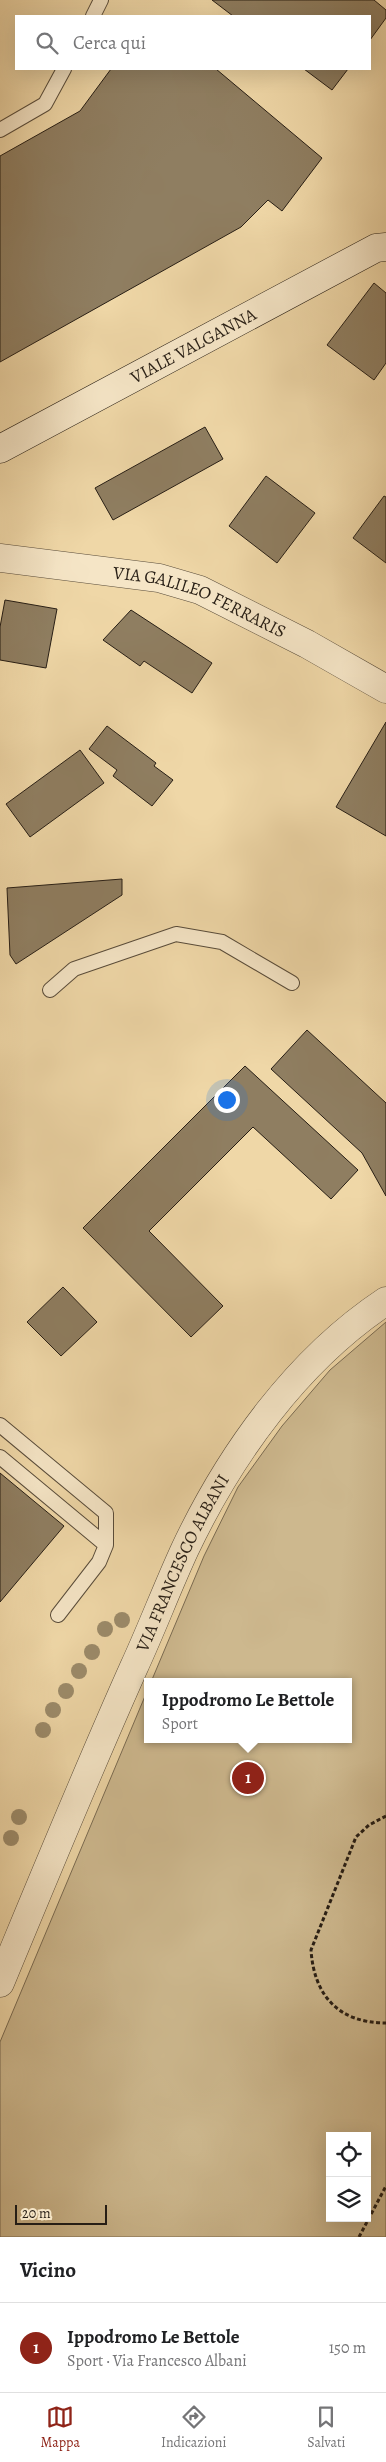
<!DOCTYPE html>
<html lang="it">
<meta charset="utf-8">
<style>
:root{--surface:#fff;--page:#f6f6f6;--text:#202124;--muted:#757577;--line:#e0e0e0;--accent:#8f2418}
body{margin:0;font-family:Alegreya,serif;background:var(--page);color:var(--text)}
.controls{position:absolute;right:15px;bottom:15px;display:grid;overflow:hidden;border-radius:0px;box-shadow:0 5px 20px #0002}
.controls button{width:45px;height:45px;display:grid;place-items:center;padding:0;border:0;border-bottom:1px solid var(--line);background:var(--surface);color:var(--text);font:25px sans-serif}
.scale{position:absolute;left:15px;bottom:12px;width:92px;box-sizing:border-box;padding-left:5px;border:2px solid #271e15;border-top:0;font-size:14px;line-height:18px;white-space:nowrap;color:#271e15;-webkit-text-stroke:4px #f5e5c6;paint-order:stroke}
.you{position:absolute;left:226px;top:1099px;width:18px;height:18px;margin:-12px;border:4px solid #fff;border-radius:50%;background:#1a73e8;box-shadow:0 0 0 8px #1a73e833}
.badge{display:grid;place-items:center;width:32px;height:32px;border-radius:50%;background:var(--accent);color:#fff;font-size:16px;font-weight:700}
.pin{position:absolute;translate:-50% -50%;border:2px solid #fff;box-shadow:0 1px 5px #0006}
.popup{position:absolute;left:144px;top:1678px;width:208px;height:65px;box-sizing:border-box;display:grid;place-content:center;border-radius:0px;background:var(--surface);filter:drop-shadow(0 1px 4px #0005);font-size:16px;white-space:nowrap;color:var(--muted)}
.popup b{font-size:19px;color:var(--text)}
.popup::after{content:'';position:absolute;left:50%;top:100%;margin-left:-10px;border:10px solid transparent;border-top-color:var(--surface)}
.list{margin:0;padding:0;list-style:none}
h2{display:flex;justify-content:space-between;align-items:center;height:65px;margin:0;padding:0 20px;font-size:21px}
h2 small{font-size:16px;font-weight:400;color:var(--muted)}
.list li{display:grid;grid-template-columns:32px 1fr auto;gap:15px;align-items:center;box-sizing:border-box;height:90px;padding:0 20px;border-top:1px solid var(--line)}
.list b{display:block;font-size:19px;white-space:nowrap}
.list p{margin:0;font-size:16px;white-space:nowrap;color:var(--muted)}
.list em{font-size:16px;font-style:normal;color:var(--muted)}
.icon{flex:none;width:28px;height:28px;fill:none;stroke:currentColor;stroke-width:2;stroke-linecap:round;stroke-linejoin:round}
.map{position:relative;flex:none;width:386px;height:2237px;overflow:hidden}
.search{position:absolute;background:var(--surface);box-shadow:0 5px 20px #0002;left:15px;right:15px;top:15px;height:55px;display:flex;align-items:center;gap:12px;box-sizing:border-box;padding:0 18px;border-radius:0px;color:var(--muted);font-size:19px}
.sheet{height:155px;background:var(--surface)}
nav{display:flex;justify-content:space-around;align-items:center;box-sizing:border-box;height:70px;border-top:1px solid var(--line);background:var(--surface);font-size:14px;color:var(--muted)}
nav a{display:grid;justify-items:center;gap:2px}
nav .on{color:var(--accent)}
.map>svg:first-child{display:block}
.green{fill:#cdb88e;stroke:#7a6b52;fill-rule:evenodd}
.building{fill:#8f7e61;stroke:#271e15}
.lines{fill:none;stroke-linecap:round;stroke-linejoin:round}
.lane-casing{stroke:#594c3a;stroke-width:16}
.street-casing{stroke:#594c3a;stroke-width:29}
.secondary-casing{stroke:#271e15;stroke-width:29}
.path{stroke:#271e15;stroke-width:3;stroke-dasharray:4 2.5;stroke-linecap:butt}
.lane{stroke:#f5e5c6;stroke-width:14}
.street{stroke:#f5e5c6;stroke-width:28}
.secondary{stroke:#f5e5c6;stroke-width:28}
.tree{fill:#9c8b6a}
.labels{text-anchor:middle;stroke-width:4;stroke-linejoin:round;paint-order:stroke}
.street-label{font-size:18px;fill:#271e15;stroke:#f5e5c6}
</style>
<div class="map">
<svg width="386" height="2237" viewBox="0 0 386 2237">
<rect width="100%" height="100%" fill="#efd7a7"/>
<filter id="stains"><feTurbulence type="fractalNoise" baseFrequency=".004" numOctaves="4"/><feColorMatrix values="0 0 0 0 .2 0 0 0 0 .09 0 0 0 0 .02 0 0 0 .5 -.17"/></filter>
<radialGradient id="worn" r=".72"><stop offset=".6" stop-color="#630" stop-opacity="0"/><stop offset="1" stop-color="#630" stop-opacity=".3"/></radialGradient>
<!-- green -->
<path class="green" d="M386,1322V2237H0V2042L148,1689V1739H348V1682H151L204,1556L238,1487L282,1426L330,1370ZM330,2136H367V2218H330Z"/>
<!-- building -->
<path class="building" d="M212,0H374L386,10V18L370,40V16H233Z
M111,69H216L322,158L282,211L268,200L241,227L0,362V156L80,111Z
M304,69H348L332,90Z
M374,283L386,293V363L374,380L327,345Z
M205,427L223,459L113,520L95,488Z
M266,476L315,513L277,563L229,526Z
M384,496L386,497V563L353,538Z
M5,600L57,609L46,668L0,660V627Z
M131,610L212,663L192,693L144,661L140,666L103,640Z
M386,722V836L336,807Z
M107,726L156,763L154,766L173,780L152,806L113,776L117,770L89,749Z
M80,750L104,783L30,837L6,804Z
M122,879V895L16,964L10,955L7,888Z
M307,1030L386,1103V1196L362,1153L271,1069Z
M245,1066L358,1170L331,1199L253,1127L149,1231L223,1306L191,1337L83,1228Z
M63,1287L97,1322L61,1356L27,1322Z
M0,1473L64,1526L0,1602Z"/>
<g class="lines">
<defs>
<path id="lane" d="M93,16L101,0
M0,130L45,104L64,69
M50,990L74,969L176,934L222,942L292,983
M0,1425L106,1513V1545L99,1562L58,1615
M0,1457L106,1545"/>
<g id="street">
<path id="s1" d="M0,558L159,578L200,590L307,644L386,689"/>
<path id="s2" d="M0,1983C44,1877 87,1772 134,1667C152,1628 167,1588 185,1549C230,1454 297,1360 386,1301"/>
</g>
<g id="secondary">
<path id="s3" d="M0,449L376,248L386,247"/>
</g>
</defs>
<!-- lane casing -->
<use href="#lane" class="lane-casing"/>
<!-- street casing -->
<use href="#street" class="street-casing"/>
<!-- secondary casing -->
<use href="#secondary" class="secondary-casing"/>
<!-- path -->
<path class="path" d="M386,1816L369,1825L356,1837L311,1950C314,1996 339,2023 386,2023
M359,2237L386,2186"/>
<!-- lane -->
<use href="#lane" class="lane"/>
<!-- street -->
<use href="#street" class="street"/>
<!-- secondary -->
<use href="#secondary" class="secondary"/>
</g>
<!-- trees -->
<g class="tree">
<circle cx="122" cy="1620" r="8"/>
<circle cx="105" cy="1629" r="8"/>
<circle cx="92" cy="1652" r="8"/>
<circle cx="79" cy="1671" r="8"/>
<circle cx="66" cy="1691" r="8"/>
<circle cx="53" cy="1710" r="8"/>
<circle cx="43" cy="1730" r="8"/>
<circle cx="19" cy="1817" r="8"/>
<circle cx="11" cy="1838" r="8"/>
</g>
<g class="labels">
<!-- street labels -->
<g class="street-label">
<text dy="6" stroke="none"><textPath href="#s3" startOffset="219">VIALE VALGANNA</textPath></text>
<text dy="6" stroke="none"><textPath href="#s1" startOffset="206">VIA GALILEO FERRARIS</textPath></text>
<text dy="6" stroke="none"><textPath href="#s2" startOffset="458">VIA FRANCESCO ALBANI</textPath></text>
</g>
</g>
<rect width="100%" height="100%" filter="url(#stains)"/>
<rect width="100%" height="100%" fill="url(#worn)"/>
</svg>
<div class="controls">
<button><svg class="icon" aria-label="locate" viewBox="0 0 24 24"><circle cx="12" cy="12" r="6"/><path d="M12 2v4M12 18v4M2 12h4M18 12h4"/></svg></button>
<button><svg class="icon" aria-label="layers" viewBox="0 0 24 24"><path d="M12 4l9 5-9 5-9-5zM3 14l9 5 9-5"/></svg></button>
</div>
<div class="scale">20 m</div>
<div class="you"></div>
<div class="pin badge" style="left:248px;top:1778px">1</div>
<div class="popup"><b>Ippodromo Le Bettole</b>Sport</div>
<div class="search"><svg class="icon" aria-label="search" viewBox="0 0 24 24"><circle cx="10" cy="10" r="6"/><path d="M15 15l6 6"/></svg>Cerca qui</div>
</div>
<section class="sheet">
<h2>Vicino<small></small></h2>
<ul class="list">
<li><span class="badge">1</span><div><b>Ippodromo Le Bettole</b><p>Sport · Via Francesco Albani</p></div><em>150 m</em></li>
</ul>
</section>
<nav>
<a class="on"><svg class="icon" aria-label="map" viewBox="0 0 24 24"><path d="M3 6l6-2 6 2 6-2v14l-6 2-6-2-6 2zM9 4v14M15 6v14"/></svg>Mappa</a>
<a><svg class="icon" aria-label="directions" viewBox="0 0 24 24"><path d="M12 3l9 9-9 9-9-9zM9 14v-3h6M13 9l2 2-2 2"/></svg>Indicazioni</a>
<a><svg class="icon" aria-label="saved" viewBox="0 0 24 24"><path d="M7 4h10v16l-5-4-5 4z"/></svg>Salvati</a>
</nav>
